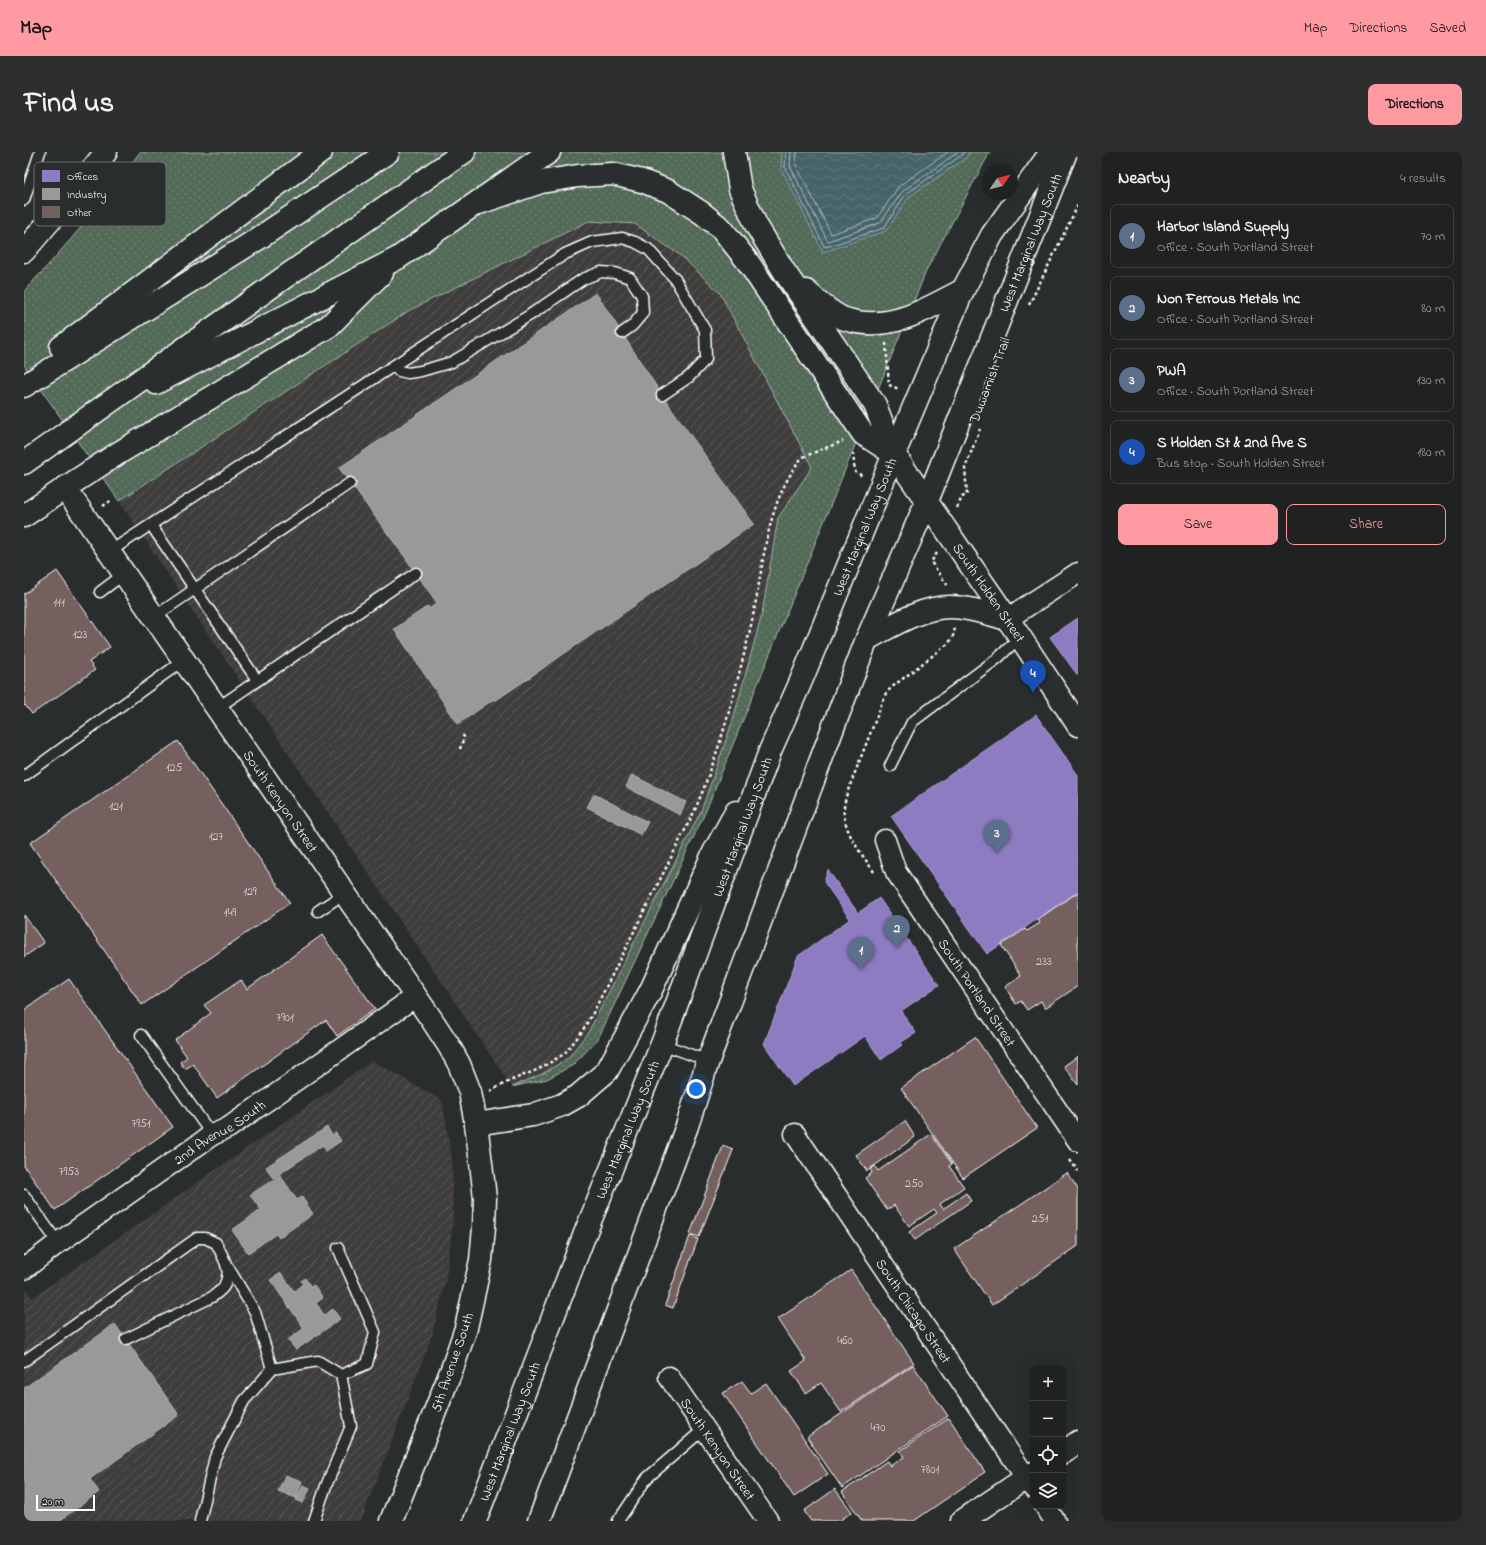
<!DOCTYPE html>
<meta charset="utf-8">
<style>
:root{--surface:#202222;--page:#2d2f2f;--text:#f1f3f6;--muted:#a2a4a5;--line:#3d3f40;--accent:#ff9aa2}
body{margin:0;font-family:"Indie Flower",sans-serif;background:var(--page);color:var(--text)}
.controls{position:absolute;right:12px;bottom:12px;display:grid;overflow:hidden;border-radius:8px;box-shadow:0 4px 16px #0002}
.controls button{width:36px;height:36px;display:grid;place-items:center;padding:0;border:0;border-bottom:1px solid var(--line);background:var(--surface);color:var(--text);font:20px sans-serif}
.compass{position:absolute;left:958px;top:12px;width:36px;height:36px;border-radius:50%;background:var(--surface);box-shadow:0 4px 16px #0002;rotate:55deg}
.scale{position:absolute;left:12px;bottom:10px;width:59px;box-sizing:border-box;padding-left:4px;border:2px solid #fff;border-top:0;font-size:11px;line-height:14px;white-space:nowrap;color:#fff;-webkit-text-stroke:3px #2a2d2e;paint-order:stroke}
.you{position:absolute;left:672px;top:937px;width:14px;height:14px;margin:-10px;border:3px solid #fff;border-radius:50%;background:#1a73e8;box-shadow:0 0 0 6px #1a73e833}
.badge{display:grid;place-items:center;width:26px;height:26px;border-radius:50%;background:var(--accent);color:#fff;font-size:13px;font-weight:700}
.pin{position:absolute;translate:-50% -33px;filter:drop-shadow(0 1px 2px #0008)}
.pin::after{content:'';position:absolute;top:21px;width:14px;height:12px;background:inherit;clip-path:polygon(0 0,100% 0,50% 100%)}
.list{margin:0;padding:0;list-style:none}
h2{display:flex;justify-content:space-between;align-items:center;height:52px;margin:0;padding:0 16px;font-size:17px}
h2 small{font-size:13px;font-weight:400;color:var(--muted)}
.list li{display:grid;grid-template-columns:26px 1fr auto;gap:12px;align-items:center;box-sizing:border-box;height:64px;margin:0 8px 8px;padding:0 8px;border:1px solid var(--line);border-radius:8px}
.list b{display:block;font-size:15px;white-space:nowrap}
.list p{margin:0;font-size:13px;white-space:nowrap;color:var(--muted)}
.list em{font-size:13px;font-style:normal;color:var(--muted)}
.actions{display:flex;gap:8px;padding:12px 16px}
.actions a{flex:1;padding:9px 0;border:1px solid var(--accent);border-radius:8px;text-align:center;font-size:14px;color:var(--accent)}
.actions .main{background:var(--accent);color:#111}
.icon{flex:none;width:22px;height:22px;fill:none;stroke:currentColor;stroke-width:2;stroke-linecap:round;stroke-linejoin:round}
.map{position:relative;flex:none;width:1054px;height:1369px;overflow:hidden;border-radius:8px}
header{display:flex;align-items:center;gap:24px;box-sizing:border-box;height:56px;padding:0 20px;background:var(--accent);color:#111}
header strong{font-size:19px}
nav{display:flex;gap:22px;margin-inline-start:auto;font-size:14px}
.intro{display:flex;align-items:center;justify-content:space-between;box-sizing:border-box;height:96px;padding:0 24px}
h1{margin:0;font-size:28px}
.button{padding:10px 18px;border-radius:8px;background:var(--accent);color:#111;font-size:14px;font-weight:700}
main{display:flex;gap:24px;padding:0 24px}
aside{flex:1;background:var(--surface);border-radius:8px;box-shadow:0 4px 16px #0002}
.map>svg:first-child{display:block}
.industrial{fill:url(#industrial-furrows)}
.grass{fill:url(#grass-dots);stroke:#a8b5ac}
.water{fill:url(#water-waves);stroke:#8fa2a4}
.offices{fill:#8e7cc3;stroke:#b0a3d5}
.industry{fill:#999;stroke:#b8b8b8}
.lines{fill:none;stroke-linecap:round;stroke-linejoin:round}
.shore{stroke:#b5c1c2;stroke-width:1}
.building{fill:#74615f;stroke:#fff}
.lane-casing{stroke:#fff;stroke-width:13}
.street-casing{stroke:#fff;stroke-width:23}
.secondary-casing{stroke:#fff;stroke-width:25}
.highway-casing{stroke:#fff;stroke-width:25}
.path{stroke:#fff;stroke-width:2.5;stroke-dasharray:3 3;stroke-linecap:butt}
.lane{stroke:#2a2d2e;stroke-width:10}
.street{stroke:#2a2d2e;stroke-width:20}
.secondary{stroke:#2a2d2e;stroke-width:22}
.highway{stroke:#2a2d2e;stroke-width:22}
.labels{text-anchor:middle;stroke-width:4;stroke-linejoin:round;paint-order:stroke}
.number-label{font-size:12px;fill:#dcd8d7}
.street-label{font-size:14px;fill:#fff;stroke:#2a2d2e}
.key{fill:#2a2d2e;stroke:#6a6c6d;stroke-width:1}
.key-label{font-size:11px;fill:#fff}
</style>
<header>
<strong>Map</strong>
<nav><a>Map</a><a>Directions</a><a>Saved</a></nav>
</header>
<div class="intro"><h1>Find us</h1><a class="button">Directions</a></div>
<main>
<div class="map">
<svg width="1054" height="1369" viewBox="0 0 1054 1369">
<defs>
<pattern id="industrial-furrows" width="10" height="10" patternUnits="userSpaceOnUse"><rect width="10" height="10" fill="#403d3d"/><path d="M-1 1l2-2M0 10L10 0M9 11l2-2" fill="none" stroke="#5d5a5a"/></pattern>
<pattern id="grass-dots" width="8" height="8" patternUnits="userSpaceOnUse"><rect width="8" height="8" fill="#526b59"/><path d="M2 2h.1M6 6h.1" fill="none" stroke="#6c8172" stroke-width="1.8" stroke-linecap="round"/></pattern>
<pattern id="water-waves" width="16" height="10" patternUnits="userSpaceOnUse"><rect width="16" height="10" fill="#456467"/><path d="M0 5q4-4 8 0t8 0" fill="none" stroke="#617b7e"/></pattern>
</defs>
<rect width="100%" height="100%" fill="#2a2d2e"/>
<filter id="ink" filterUnits="userSpaceOnUse"><feTurbulence type="fractalNoise" baseFrequency=".025" numOctaves="2"/><feDisplacementMap in="SourceGraphic" scale="8" xChannelSelector="R" yChannelSelector="G"/><feConvolveMatrix kernelMatrix="1 2 1 2 8 2 1 2 1" color-interpolation-filters="sRGB"/></filter>
<g filter="url(#ink)">
<!-- industrial -->
<path class="industrial" d="M566,69L611,72L657,104L696,141L788,315L754,366L738,462L709,568L677,659L565,879L544,906L520,921L488,935L95,349L386,158Z
M348,909L418,948L428,1007L429,1067L422,1126L408,1184L337,1369H0V1135L8,1146Z"/>
<!-- grass -->
<path class="grass" d="M116,0H966L903,117L681,661L574,887L549,913L523,927L488,935L520,921L544,906L565,879L677,659L709,568L738,462L754,366L788,315L696,141L657,104L611,72L565,69L386,158L95,349L0,213V139C42,95 80,49 116,0Z"/>
<!-- water -->
<path class="water" d="M758,0H945L942,6L885,45L862,79L799,100L757,16Z"/>
<!-- offices -->
<path class="offices" d="M1054,466V524L1026,485Z
M1012,563L1054,623V739L963,802L867,664Z
M804,718L834,761L855,746L915,833L877,859L892,881L876,891L878,893L857,908L841,884L769,934L740,892L774,804L826,767L800,730Z"/>
<!-- industry -->
<path class="industry" d="M572,141L638,243L730,372L471,549L470,547L434,572L370,477L404,454L405,457L413,451L378,401L315,316Z
M608,623L662,650L656,663L602,635Z
M570,642L624,670L617,683L563,655Z
M303,975L308,983L312,981L317,989L302,999L299,993L249,1026L242,1015Z
M256,1023L273,1048L278,1045L289,1062L255,1086L252,1082L224,1101L208,1078L237,1058L226,1043Z
M257,1121L270,1139L279,1132L277,1129L281,1126L287,1135L290,1133L299,1146L292,1151L300,1163L309,1157L316,1167L272,1198L264,1188L280,1176L246,1128Z
M91,1172L155,1263L66,1327L75,1340L35,1369H0V1236Z
M261,1323L278,1329L272,1346L254,1339Z
M279,1333L286,1336L279,1351L272,1348Z"/>
<g class="lines">
<!-- shore -->
<path class="shore" d="M762,0L761,15L800,94L802,95L860,76L882,42L938,3L940,0
M767,0L766,14L803,88L804,89L856,71L879,39L934,0
M773,0L772,13L806,80L807,82L853,66L875,34L924,0"/>
</g>
<!-- building -->
<path class="building" d="M33,419L86,495L65,510L71,518L8,562L1,553L0,554V442Z
M154,589L266,751L118,853L6,691Z
M1054,740V834L1021,856L1017,849L1003,858L997,849L992,852L981,835L997,824L977,793L1001,777L1003,779L1016,771L1014,767Z
M0,763L20,791L0,805Z
M298,783L351,857L313,884L302,868L193,946L169,912L161,917L156,910L163,905L151,888L187,861L180,853L217,828L223,837Z
M45,827L149,975L31,1058L0,1014V858Z
M951,885L1013,976L939,1026L877,936Z
M1054,904V933L1040,914Z
M881,969L891,985L843,1019L832,1003Z
M907,982L928,1012L925,1014L940,1035L916,1052L919,1057L942,1041L947,1049L891,1088L885,1080L913,1061L910,1057L885,1074L870,1053L863,1058L841,1026L848,1021L846,1017L851,1014L854,1019Z
M699,994L709,998L675,1085L666,1082Z
M1043,1021L1054,1037V1094L968,1153L930,1097Z
M666,1084L674,1087L649,1156L641,1153Z
M827,1118L890,1211L817,1260L797,1231L782,1241L767,1219L782,1209L754,1167Z
M889,1213L924,1264L818,1336L783,1285Z
M718,1229L727,1241L742,1231L804,1322L770,1345L699,1241Z
M925,1266L961,1320L890,1369H838L818,1340L863,1309L866,1314L880,1305L876,1299Z
M811,1337L828,1360L815,1369H787L780,1359Z"/>
<g class="lines">
<defs>
<path id="lane" d="M0,48L16,0
M371,213L375,219L384,221L397,219L428,210L506,163L559,127L577,120L591,121L606,126L618,144L619,161L608,174L598,181
M127,373L233,528
M85,400L493,133L541,102L568,90L598,86L611,90L624,97L651,127L681,178L682,207L665,225L638,243
M76,440L100,422
M130,465L326,331
M193,556L392,421
M866,614L888,570L974,506L996,485
M0,624L160,508
M294,759L321,741
M117,883L188,983
M638,892L684,909
M0,1043L34,1091
M314,1096L351,1180L343,1212L317,1223
M204,1115L231,1160L248,1217
M0,1209L173,1086H181L192,1091C199,1105 209,1119 200,1134C198,1138 192,1142 188,1145L102,1187
M176,1369L191,1305L220,1249L248,1217L294,1209L317,1223L327,1274L302,1334L290,1369
M594,1369L623,1326L681,1276"/>
<g id="street">
<path d="M983,467L1054,421"/>
<path id="s1" d="M861,688L872,720L1054,989"/>
<path id="s2" d="M771,982L1009,1336"/>
<path id="s3" d="M0,1117L34,1091L188,983L204,976L392,844"/>
<path id="s4" d="M645,1225L744,1369"/>
<path d="M1021,1354L1031,1369"/>
</g>
<g id="secondary">
<path d="M0,99L47,44L82,0"/>
<path id="s5" d="M870,302L996,485L1054,573"/>
<path id="s6" d="M0,364L41,336L408,868L425,894L435,912L446,940L452,972L457,1011L461,1046L460,1075L457,1108L442,1176L428,1217L367,1369"/>
<path d="M1039,1301L1054,1290"/>
<path d="M938,1369L1009,1321"/>
</g>
<g id="highway">
<path d="M710,0L716,37L732,73L760,119L851,253L870,302"/>
<path d="M452,52L517,30L554,24L589,22L618,29L644,39L678,61L698,77L724,110L839,282L870,302"/>
<path d="M782,139C793,149 804,159 818,166C823,168 829,169 833,170C872,177 906,155 939,138"/>
<path d="M37,195L297,0"/>
<path d="M132,231L374,106L525,0"/>
<path d="M0,234L232,88L364,0"/>
<path d="M0,311L258,127L440,0"/>
<path d="M41,336L93,302L305,174L358,121"/>
<path d="M843,487C868,474 897,455 926,455C945,455 965,462 983,467"/>
<path d="M452,972L509,963L538,953L554,944L583,919L627,838L690,700L712,660"/>
<path id="s7" d="M451,1369L562,1079L638,892L746,599L777,529L870,302L939,138L968,83L1027,0"/>
<path id="s8" d="M515,1369L663,974L684,909L804,589L843,487L903,349L1042,0"/>
</g>
</defs>
<!-- lane casing -->
<use href="#lane" class="lane-casing"/>
<!-- street casing -->
<use href="#street" class="street-casing"/>
<!-- secondary casing -->
<use href="#secondary" class="secondary-casing"/>
<!-- highway casing -->
<use href="#highway" class="highway-casing"/>
<!-- path -->
<path class="path" d="M1005,153L1054,53
M862,191L865,233
M865,233L875,237
M829,301L831,320H834L838,325
M79,354L88,348
M933,356L938,345L943,343L941,316L956,277
M913,401L907,410L924,434
M436,597L440,585L438,582
M850,720C838,702 823,685 820,663C819,656 821,649 823,641L862,541L868,535L925,491L929,484L931,476
M466,939L488,928L515,917L540,902L557,881L569,861L670,660C690,614 704,566 716,518C721,499 726,479 730,459C739,414 742,365 765,325C769,318 773,311 779,305L819,289
M1046,1008L1054,1019"/>
<!-- lane -->
<use href="#lane" class="lane"/>
<!-- street -->
<use href="#street" class="street"/>
<!-- secondary -->
<use href="#secondary" class="secondary"/>
<!-- highway -->
<use href="#highway" class="highway"/>
</g>
</g>
<g class="labels">
<!-- number labels -->
<g class="number-label">
<text x="35" y="454">111</text>
<text x="56" y="486">123</text>
<text x="150" y="619">125</text>
<text x="92" y="658">121</text>
<text x="192" y="688">127</text>
<text x="226" y="743">129</text>
<text x="206" y="764">149</text>
<text x="1020" y="813">233</text>
<text x="261" y="869">7901</text>
<text x="117" y="975">7951</text>
<text x="45" y="1023">7953</text>
<text x="890" y="1035">250</text>
<text x="1016" y="1070">251</text>
<text x="821" y="1192">460</text>
<text x="854" y="1279">470</text>
<text x="906" y="1321">7801</text>
</g>
<!-- street labels -->
<g class="street-label">
<text dy="5" stroke="none"><textPath href="#s8" startOffset="1370">West Marginal Way South</textPath></text>
<text transform="translate(965 228) rotate(-69)" y="5">Duwamish Trail</text>
<text dy="5" stroke="none"><textPath href="#s7" startOffset="1068">West Marginal Way South</textPath></text>
<text dy="5" stroke="none"><textPath href="#s5" startOffset="168">South Holden Street</textPath></text>
<text dy="5" stroke="none"><textPath href="#s6" startOffset="430">South Kenyon Street</textPath></text>
<text dy="5" stroke="none"><textPath href="#s7" startOffset="744">West Marginal Way South</textPath></text>
<text dy="5" stroke="none"><textPath href="#s1" startOffset="179">South Portland Street</textPath></text>
<text dy="5" stroke="none"><textPath href="#s7" startOffset="420">West Marginal Way South</textPath></text>
<text dy="5" stroke="none"><textPath href="#s3" startOffset="239">2nd Avenue South</textPath></text>
<text dy="5" stroke="none"><textPath href="#s2" startOffset="213">South Chicago Street</textPath></text>
<text transform="translate(428 1210) rotate(-71)" y="5">5th Avenue South</text>
<text dy="5" stroke="none"><textPath href="#s7" startOffset="96">West Marginal Way South</textPath></text>
<text dy="5" stroke="none"><textPath href="#s4" startOffset="87">South Kenyon Street</textPath></text>
</g>
</g>
<!-- legend -->
<rect x="10" y="10" width="132" height="64" rx="6" class="key"/>
<rect x="18" y="18" width="18" height="12" fill="#8e7cc3"/>
<rect x="18" y="36" width="18" height="12" fill="#999"/>
<rect x="18" y="54" width="18" height="12" fill="#74615f"/>
<g class="key-label">
<text x="43" y="28">Offices</text>
<text x="43" y="46">Industry</text>
<text x="43" y="64">Other</text>
</g>
</svg>
<div class="controls">
<button>+</button>
<button>−</button>
<button><svg class="icon" aria-label="locate" viewBox="0 0 24 24"><circle cx="12" cy="12" r="6"/><path d="M12 2v4M12 18v4M2 12h4M18 12h4"/></svg></button>
<button><svg class="icon" aria-label="layers" viewBox="0 0 24 24"><path d="M12 4l9 5-9 5-9-5zM3 14l9 5 9-5"/></svg></button>
</div>
<svg class="compass" viewBox="-18 -18 36 36"><path d="M0-13l5 13h-10z" fill="#e53935"/><path d="M0 13l5-13h-10z" fill="#a2a4a5"/></svg>
<div class="scale">20 m</div>
<div class="you"></div>
<div class="pin badge" style="left:837px;top:818px;background:#5c6f8a">1</div>
<div class="pin badge" style="left:873px;top:796px;background:#5c6f8a">2</div>
<div class="pin badge" style="left:973px;top:701px;background:#5c6f8a">3</div>
<div class="pin badge" style="left:1009px;top:541px;background:#1a4fb4">4</div>
</div>
<aside>
<h2>Nearby<small>4 results</small></h2>
<ul class="list">
<li><span class="badge" style="background:#5c6f8a">1</span><div><b>Harbor Island Supply</b><p>Office · South Portland Street</p></div><em>70 m</em></li>
<li><span class="badge" style="background:#5c6f8a">2</span><div><b>Non Ferrous Metals Inc</b><p>Office · South Portland Street</p></div><em>80 m</em></li>
<li><span class="badge" style="background:#5c6f8a">3</span><div><b>PWA</b><p>Office · South Portland Street</p></div><em>130 m</em></li>
<li><span class="badge" style="background:#1a4fb4">4</span><div><b>S Holden St &amp; 2nd Ave S</b><p>Bus stop · South Holden Street</p></div><em>180 m</em></li>
</ul>
<div class="actions"><a class="main">Save</a><a>Share</a></div>
</aside>
</main>
